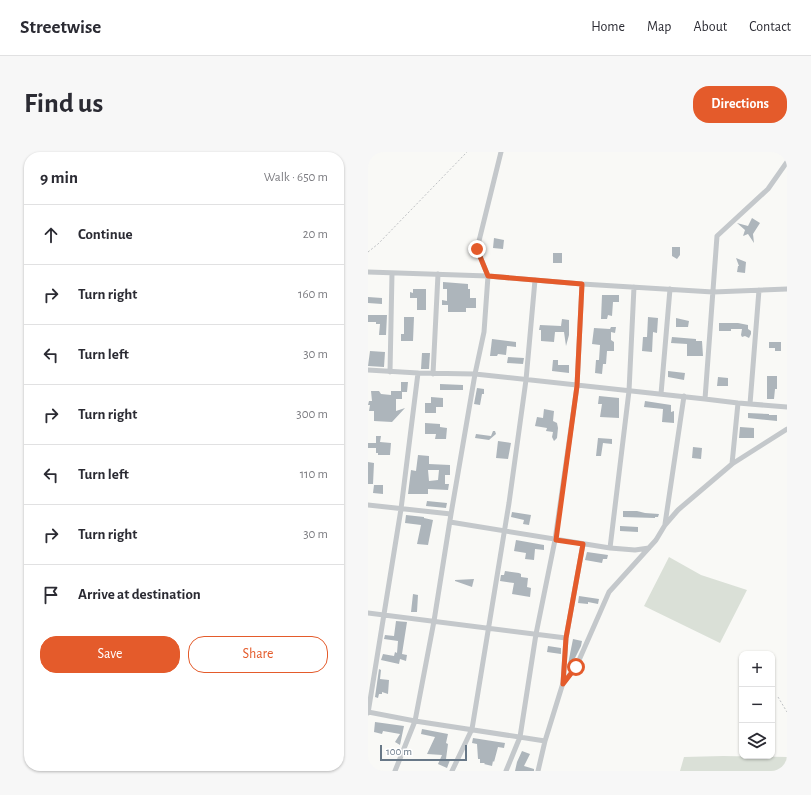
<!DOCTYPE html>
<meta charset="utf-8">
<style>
:root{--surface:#fff;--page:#f7f7f7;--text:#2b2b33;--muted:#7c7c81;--line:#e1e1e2;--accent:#e45b2b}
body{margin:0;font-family:"Alegreya Sans",sans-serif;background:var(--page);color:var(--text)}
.controls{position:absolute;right:12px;bottom:12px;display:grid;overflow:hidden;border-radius:8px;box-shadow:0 1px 3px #0004}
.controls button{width:36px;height:36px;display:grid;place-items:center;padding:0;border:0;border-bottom:1px solid var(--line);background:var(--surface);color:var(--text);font:20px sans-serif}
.scale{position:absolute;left:12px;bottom:10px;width:87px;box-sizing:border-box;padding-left:4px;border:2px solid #687887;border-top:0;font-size:11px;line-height:14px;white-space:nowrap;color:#687887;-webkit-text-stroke:3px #fff;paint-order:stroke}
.stop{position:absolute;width:12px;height:12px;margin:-9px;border:3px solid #e45b2b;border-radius:50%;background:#fff}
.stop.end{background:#e45b2b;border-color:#fff;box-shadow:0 1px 4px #0008}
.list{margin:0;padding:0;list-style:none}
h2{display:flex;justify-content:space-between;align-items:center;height:52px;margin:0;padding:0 16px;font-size:17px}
h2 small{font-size:13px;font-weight:400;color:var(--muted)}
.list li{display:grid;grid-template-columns:26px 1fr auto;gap:12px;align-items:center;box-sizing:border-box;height:60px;padding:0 16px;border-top:1px solid var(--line)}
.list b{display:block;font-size:15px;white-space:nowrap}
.list em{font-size:13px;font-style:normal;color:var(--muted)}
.actions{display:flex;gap:8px;padding:12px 16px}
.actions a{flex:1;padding:9px 0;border:1px solid var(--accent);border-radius:16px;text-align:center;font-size:14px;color:var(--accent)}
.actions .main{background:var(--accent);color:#fff}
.icon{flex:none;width:22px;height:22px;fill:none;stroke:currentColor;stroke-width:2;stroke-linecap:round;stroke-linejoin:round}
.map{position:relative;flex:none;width:419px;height:619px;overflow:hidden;border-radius:16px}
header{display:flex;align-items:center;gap:24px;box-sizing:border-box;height:56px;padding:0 20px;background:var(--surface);border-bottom:1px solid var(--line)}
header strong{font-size:19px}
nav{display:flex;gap:22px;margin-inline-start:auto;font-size:14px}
.intro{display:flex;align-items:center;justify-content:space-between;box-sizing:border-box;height:96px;padding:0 24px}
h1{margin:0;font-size:28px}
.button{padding:10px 18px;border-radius:16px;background:var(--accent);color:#fff;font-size:14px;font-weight:700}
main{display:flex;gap:24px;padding:0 24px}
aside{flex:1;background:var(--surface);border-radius:16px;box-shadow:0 1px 3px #0004}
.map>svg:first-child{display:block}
.green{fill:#dae0d7}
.building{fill:#adb5bb;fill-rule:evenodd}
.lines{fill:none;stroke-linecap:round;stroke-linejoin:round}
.path{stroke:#bec0c3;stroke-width:1;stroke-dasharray:2 2;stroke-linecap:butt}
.street{stroke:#c4c8cb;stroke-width:5}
.route{stroke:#e45b2b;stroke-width:5}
</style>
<header>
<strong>Streetwise</strong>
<nav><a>Home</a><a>Map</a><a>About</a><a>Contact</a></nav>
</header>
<div class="intro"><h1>Find us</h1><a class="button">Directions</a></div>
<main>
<aside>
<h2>9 min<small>Walk · 650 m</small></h2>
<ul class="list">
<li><svg class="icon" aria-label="ahead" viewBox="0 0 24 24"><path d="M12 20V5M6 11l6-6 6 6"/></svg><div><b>Continue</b></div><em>20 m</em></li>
<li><svg class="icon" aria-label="right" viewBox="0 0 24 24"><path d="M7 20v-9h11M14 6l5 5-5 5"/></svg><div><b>Turn right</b></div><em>160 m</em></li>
<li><svg class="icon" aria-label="left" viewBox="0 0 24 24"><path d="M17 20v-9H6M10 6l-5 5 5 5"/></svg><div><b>Turn left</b></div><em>30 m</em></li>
<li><svg class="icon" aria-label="right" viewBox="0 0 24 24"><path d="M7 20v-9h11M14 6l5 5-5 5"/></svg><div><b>Turn right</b></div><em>300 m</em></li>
<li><svg class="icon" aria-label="left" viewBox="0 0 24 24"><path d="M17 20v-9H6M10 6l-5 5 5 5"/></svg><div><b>Turn left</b></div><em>110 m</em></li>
<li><svg class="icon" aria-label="right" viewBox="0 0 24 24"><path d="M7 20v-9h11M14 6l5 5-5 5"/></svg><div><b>Turn right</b></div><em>30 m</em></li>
<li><svg class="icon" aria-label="arrive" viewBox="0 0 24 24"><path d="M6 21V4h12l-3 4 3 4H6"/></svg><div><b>Arrive at destination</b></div></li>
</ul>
<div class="actions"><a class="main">Save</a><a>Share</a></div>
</aside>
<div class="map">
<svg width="419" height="619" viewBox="0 0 419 619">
<rect width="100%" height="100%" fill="#f9f9f6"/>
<!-- green -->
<path class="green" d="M301,405L333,423L379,438L352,491L276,454Z
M355,604L419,605V619H312L316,605Z"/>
<!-- building -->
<path class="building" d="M384,66L392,71L385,82L386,91L380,82L375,84L377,78L369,71L380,74Z
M126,86L136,88L135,97L125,96Z
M304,95H312V103L309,107L304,104Z
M185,101H194V111H185Z
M368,106L378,110L377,121L369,120L370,114H371Z
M75,130L100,132V137H102V146H108V156H98V160H80V153H74V148L79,149V137H75Z
M45,137H58V158H49V146H42V140L45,141Z
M234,143H251V150H245L244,164L240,163L239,167H233Z
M0,145L14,146V152L0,151Z
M0,163H19L18,183H11L12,172H8V170H0Z
M36,165H46L45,189H33V182H36Z
M280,165L290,166L289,181L285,180L284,200L274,199L275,185H279Z
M308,166L321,169L320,175H308Z
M194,167L201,168V183L198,194L196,180H187L186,190L173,189V178H171L172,173L193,174Z
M351,171H370L380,173V177L383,179V182L381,186L377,184L374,185L373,183L374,177H363V179H351Z
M243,175H248L247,181L243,180V188L246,190V199H239L238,212H235L234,222L227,221L228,208H231L232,193L224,192L226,176L242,177Z
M304,185L328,187V189H334L335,204H319V192L303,191Z
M124,187L148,190V195L139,194L138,203L130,202L129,204H122Z
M401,190H413V199H407V196H401Z
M2,199L17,200L16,215L0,214Z
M54,201H62L61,217H53Z
M140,205L156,206L155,212L139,211Z
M185,208H190V213H201V221L184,219Z
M300,219L317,221L316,228L300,225Z
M399,224H409V237H407L406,247H399Z
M350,225L360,226V234H349Z
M33,230H40L39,240H34V247H28V259L37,256L24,270L6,269V259H1L2,253H0L1,249H4L3,239H11L13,242L23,243V239H33Z
M72,232L95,233V238H72Z
M109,236L116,237V242H114L112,253L106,252Z
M231,244L251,246V266L232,265L234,252H230Z
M63,245L75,246V255H68V261H57V251H63Z
M277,249L303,253V260L306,259V271L294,270L295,257L276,255Z
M176,257L186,259L185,269L189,271L190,276L189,286L186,289L184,285L185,280L178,279L179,276L167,274L169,265L175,266Z
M380,261L401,262V263H409V269L380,266Z
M57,271L72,272V275L79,276L78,287H67L68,282H57Z
M372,275L386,276V286H371Z
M125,279H127L128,282L121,288L107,286L108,282L123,284Z
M8,284H13L12,290L23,291L22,303H10V301H8V296H0V291H8Z
M230,286L244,287V292L235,291L233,304H228Z
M130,289L143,291L140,307L128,306Z
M325,295L334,296L333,307L324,306Z
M50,303L61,304V312L82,313V323H77V332H81L80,338L60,337V342H40L43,318L48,319ZM60,318H71L70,328L61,329Z
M0,310L6,311L5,332H0Z
M6,333H15V342L5,341Z
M59,349L79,351L78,356L58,354Z
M255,359H269L277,361L291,362L290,365H287V366L255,365Z
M144,360L163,363L161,373L155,372L156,368L143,365Z
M38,363L56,365V366L65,368L60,393L49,392L53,373L37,371Z
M252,374L270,375V380L252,379Z
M148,388L176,393V398L167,397L166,408L157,407L158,401L146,399Z
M219,400L240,403L239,407H235L234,411L217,408Z
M137,419L151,421L153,422V425L160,426L159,435L163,436L162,445L144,442L146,431L132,429L133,423H136Z
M106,427L104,435L87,429V428Z
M45,442L50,443L49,460H43Z
M211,444L231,447L230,452L220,450V452L210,451Z
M28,469L39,470L34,502L39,503L38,509L32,507L31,512L13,508L15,502L26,504L27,500L29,501L30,489L16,487L17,483L26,484Z
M205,487L214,489L213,494L203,514L200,512Z
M180,494L193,496V502L179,500Z
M11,517L13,518L12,527L21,528L20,542L14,540V542H11L10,546L7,545Z
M7,570L36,574L32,593L27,590L32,582L15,579L14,582L6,580Z
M54,577L80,582L78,591L80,592L78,607L82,608L79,616L70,612L74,603L59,602L67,585L53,582Z
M105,586L137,591L136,596L130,595L126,610L125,609L124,614L116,612L117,611H112V607H110L109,592L104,591Z
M154,599L162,602L156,614L166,617V619H147L149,610Z"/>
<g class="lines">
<!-- path -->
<path class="path" d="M0,100L10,92L99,0
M410,545L419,560"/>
<!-- street -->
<path class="street" d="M0,120L120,124L214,132L345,140L419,137
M0,218L50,221L107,222L337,247L370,251L419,255
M22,220L24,121
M65,222L70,122
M293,242L302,137
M337,247L349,84L400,37L419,10
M382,252L391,138
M364,312L370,251
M0,353L83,362
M82,370L242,396L267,398L281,396
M297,372L316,244
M242,396L261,239L266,135
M0,461L198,486
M195,531L208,515L241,440L288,388L297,373L310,358L364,312L419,277
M0,560L47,569L177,589
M0,561L33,357L50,221
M27,619L47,569L66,469L83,362L107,222L116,180L120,124L109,97L133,0
M84,619L104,577L141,351L158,228L167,128
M138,619L152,585L168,482L187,388L209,234L214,132
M170,619L177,589L195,531L198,486L215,392"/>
</g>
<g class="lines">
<!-- route -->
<path class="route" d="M109,97L120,124L214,132L209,234L188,388L215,392L198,486L195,532L208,515"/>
</g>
</svg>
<div class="controls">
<button>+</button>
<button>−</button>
<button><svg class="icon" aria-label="layers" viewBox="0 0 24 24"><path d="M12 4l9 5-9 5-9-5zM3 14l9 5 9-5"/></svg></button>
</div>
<div class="scale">100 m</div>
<div class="stop" style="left:208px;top:515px"></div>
<div class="stop end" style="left:109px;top:97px"></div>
</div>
</main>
